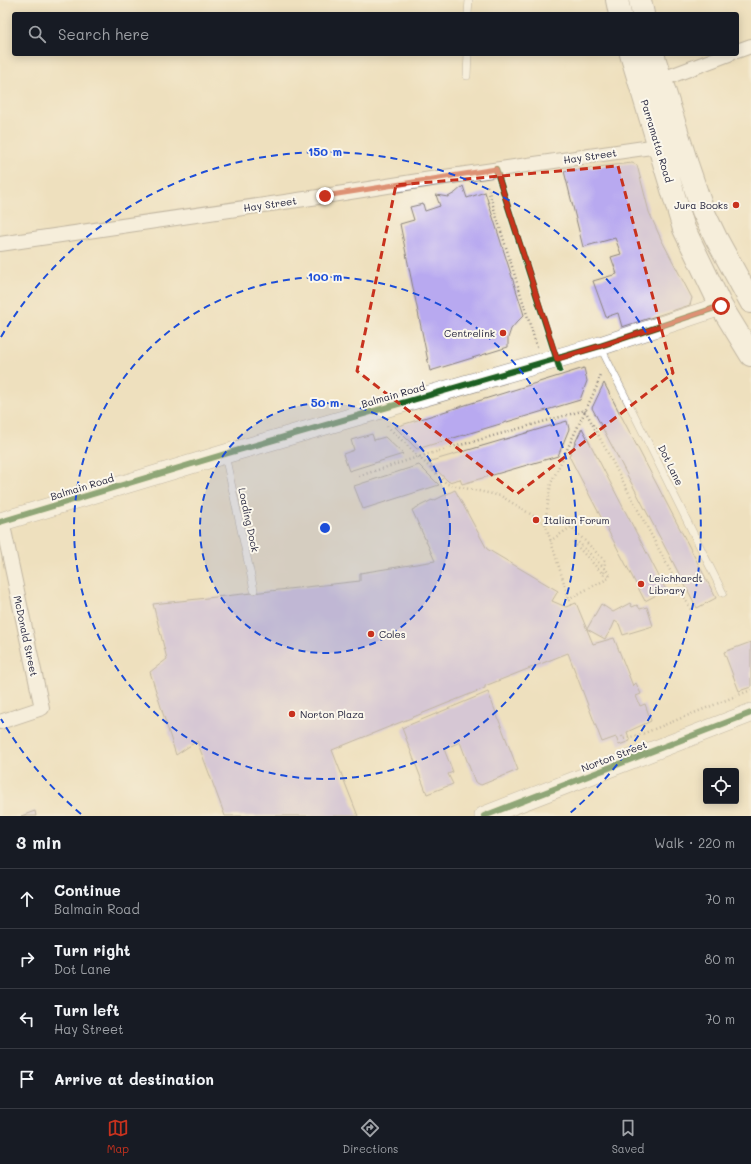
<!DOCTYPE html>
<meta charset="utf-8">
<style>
:root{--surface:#171b24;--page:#242831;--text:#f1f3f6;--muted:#9ea1a6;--line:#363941;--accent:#c8321e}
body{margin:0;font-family:Mali,sans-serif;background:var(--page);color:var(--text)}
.controls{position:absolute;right:12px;bottom:12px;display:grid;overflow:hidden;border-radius:4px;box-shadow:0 2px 10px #0003}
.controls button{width:36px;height:36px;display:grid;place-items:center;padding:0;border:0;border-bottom:1px solid var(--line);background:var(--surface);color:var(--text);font:20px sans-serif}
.stop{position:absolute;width:12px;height:12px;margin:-9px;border:3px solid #c8321e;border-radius:50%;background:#fff}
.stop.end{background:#c8321e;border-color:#fff;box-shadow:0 1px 4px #0008}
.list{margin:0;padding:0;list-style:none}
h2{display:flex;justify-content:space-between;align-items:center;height:52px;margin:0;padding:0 16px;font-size:17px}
h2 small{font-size:13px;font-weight:400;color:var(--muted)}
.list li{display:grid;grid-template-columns:26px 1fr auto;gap:12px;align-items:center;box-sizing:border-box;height:60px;padding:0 16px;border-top:1px solid var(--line)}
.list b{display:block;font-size:15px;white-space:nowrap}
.list p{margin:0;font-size:13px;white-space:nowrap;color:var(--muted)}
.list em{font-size:13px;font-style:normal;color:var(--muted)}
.icon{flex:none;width:22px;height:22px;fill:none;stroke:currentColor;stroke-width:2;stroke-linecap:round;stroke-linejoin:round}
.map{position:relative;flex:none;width:751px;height:816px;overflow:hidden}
.search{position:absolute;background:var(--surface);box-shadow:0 2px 10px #0003;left:12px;right:12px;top:12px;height:44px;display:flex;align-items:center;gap:10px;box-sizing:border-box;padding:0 14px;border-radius:4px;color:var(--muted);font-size:15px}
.sheet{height:292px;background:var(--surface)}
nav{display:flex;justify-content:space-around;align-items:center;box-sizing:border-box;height:56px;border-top:1px solid var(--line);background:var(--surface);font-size:11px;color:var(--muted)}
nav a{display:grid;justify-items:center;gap:2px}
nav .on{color:var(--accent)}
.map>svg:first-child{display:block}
.building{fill:#b8a9f0}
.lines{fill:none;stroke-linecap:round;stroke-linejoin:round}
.lane-casing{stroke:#88817c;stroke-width:8}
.street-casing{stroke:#88817c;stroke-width:16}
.secondary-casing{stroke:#88817c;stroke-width:20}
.highway-casing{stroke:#88817c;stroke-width:24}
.path{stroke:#88817c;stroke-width:2.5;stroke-dasharray:1 3;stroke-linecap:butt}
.lane{stroke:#fff;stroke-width:7}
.street{stroke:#fff;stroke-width:14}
.secondary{stroke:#fff;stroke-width:19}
.highway{stroke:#fff;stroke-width:22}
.path-bridge{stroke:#88817c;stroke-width:2.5;stroke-dasharray:1 3;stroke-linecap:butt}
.cycleway-casing{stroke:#fbf7ec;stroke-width:8}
.cycleway{stroke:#1b5e20;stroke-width:6}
.route{stroke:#c8321e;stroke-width:5}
.marked{fill:none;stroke:#c8321e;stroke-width:3;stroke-dasharray:8 5;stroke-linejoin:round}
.ring{fill:none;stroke:#1d4ed8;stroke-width:2;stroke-dasharray:7 5}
.poi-dot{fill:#c8321e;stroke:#fbf7ec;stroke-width:1.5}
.labels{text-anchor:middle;stroke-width:4;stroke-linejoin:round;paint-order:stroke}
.street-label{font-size:10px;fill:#22223b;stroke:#fbf7ec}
.poi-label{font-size:10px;fill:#22223b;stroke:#fbf7ec;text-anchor:start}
.centre{fill:#1d4ed8;stroke:#fbf7ec;stroke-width:2}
.ring-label{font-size:12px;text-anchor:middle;font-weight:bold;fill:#1d4ed8;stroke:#fbf7ec;stroke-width:4;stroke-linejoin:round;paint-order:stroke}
</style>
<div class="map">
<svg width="751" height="816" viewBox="0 0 751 816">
<rect width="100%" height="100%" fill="#fbf7ec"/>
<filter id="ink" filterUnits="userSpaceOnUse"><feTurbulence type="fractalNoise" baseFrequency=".025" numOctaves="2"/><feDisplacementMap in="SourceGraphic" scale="8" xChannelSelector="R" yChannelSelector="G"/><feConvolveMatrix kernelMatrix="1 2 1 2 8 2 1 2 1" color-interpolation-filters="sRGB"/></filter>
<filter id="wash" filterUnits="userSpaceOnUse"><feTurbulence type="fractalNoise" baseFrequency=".012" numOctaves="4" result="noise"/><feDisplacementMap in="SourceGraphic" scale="16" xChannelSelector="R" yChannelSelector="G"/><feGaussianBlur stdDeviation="0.9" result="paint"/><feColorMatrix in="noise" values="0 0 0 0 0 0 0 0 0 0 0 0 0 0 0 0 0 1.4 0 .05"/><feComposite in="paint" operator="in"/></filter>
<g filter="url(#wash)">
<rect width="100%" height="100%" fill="#eee0be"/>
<g id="blocks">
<!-- building -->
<path class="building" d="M632,163L637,165L649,212L661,239L692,298L690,305L622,327L618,313L606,317L593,281L617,274L611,257L621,254L615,238L583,247L564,171Z
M463,186L467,198L485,192L524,315L517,322L511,329L508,338V347L430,371L400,224L414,220L410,207L423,204L425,211L440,206L436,195L448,197L455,193Z
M584,368L587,381L580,400L417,449L395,427Z
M604,383L716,598L697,608L592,408Z
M567,421L569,429L558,456L462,484L460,479L449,482L428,462Z
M582,428L666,590L645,601L569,456Z
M372,434L374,440L385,437L403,454L349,471L343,454L354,450L351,440Z
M419,465L439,485L363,509L354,486Z
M455,490L487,549L558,591L552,601L566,607L576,603L593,644L614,638L633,686L636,683L641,694L636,696L640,706L645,704L651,721L627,732L630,741L619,745L616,737L602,742L568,653L485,686V688L332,750L358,816H225L197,741L176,755L150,672L167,659L153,604L360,581V573L435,561L412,510L432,500L433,501Z
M630,603L632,607L637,605L640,609L647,607L653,626L623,635L619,624L615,621L612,628L605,639L587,629L601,604L613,612Z
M751,642V687L739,691L724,652Z
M488,692L518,770L481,785L475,782L460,742L444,749L453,772L448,774L453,784L427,794L402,728Z
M35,811L36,816H21Z"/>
</g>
</g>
<g filter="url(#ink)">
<use href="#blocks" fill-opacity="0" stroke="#88817c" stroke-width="1"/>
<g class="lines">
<defs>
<path id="lane" d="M468,14L469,0
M467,76L468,54
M600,346L723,593
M225,455L254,590"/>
<path id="street" d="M737,51L751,46
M660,80L729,54
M0,244L325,196L431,179L658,146
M0,722L42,708L2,521"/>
<path id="secondary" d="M0,522L225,454L600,346L721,306
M484,816L751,713"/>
<path id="highway" d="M617,0L620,14
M640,0L643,14
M631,54L684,229L721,306L751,355
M653,54L687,164L703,211L716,238L751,302"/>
</defs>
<!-- lane casing -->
<use href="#lane" class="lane-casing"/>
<!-- street casing -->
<use href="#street" class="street-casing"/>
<!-- secondary casing -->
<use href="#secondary" class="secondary-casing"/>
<!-- highway casing -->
<use href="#highway" class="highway-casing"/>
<!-- path -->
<path class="path" d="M487,186L537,347
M387,426L447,484L501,496L545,523
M359,476L418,457L585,410L691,610
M550,541L571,527L605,561L604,575
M568,599L609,578L610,574
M571,605L545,523L551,483L564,456L597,386L600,374
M622,736L623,739L642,734L751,690"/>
<!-- lane -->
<use href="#lane" class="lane"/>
<!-- street -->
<use href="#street" class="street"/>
<!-- secondary -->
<use href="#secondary" class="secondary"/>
<!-- highway -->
<use href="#highway" class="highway"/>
<!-- path-bridge -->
<path class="path-bridge" d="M604,575L574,543V540L577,541L610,574"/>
<defs>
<path id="cycleway" d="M496,169L560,370
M0,522L225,454L600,346L721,306
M484,816L751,713"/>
</defs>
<!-- cycleway casing -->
<use href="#cycleway" class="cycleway-casing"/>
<!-- cycleway -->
<use href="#cycleway" class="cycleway"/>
</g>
</g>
<g class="lines" filter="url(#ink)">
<!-- route -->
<path class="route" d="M325,196L496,169L557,359L600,346L721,306"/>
</g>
<!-- marked area -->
<path d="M0 0H751V816H0ZM618,166L673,373L517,494L357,371L396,185Z" fill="#eee0be" fill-opacity=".55" fill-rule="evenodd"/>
<path class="marked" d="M618,166L673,373L517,494L357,371L396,185Z"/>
<!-- distance rings -->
<circle cx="325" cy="528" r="125" fill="#1d4ed8" fill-opacity=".12"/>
<g class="ring">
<circle cx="325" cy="528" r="125"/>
<circle cx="325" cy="528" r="251"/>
<path d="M81 814A376 376 0 0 1 1 719M1 337A376 376 0 1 1 569 814"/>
</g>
<!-- markers -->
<g class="poi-dot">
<circle cx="736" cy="205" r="4"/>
<circle cx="503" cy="333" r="4"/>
<circle cx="536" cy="520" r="4"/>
<circle cx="641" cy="584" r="4"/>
<circle cx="371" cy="634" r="4"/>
<circle cx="292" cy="714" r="4"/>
</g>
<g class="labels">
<!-- street labels -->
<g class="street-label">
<text transform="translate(657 141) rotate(73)" y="4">Parramatta Road</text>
<text transform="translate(590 156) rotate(-8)" y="4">Hay Street</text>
<text transform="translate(270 204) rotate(-8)" y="4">Hay Street</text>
<text transform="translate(393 395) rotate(-16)" y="4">Balmain Road</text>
<text transform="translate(671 465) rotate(64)" y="4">Dot Lane</text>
<text transform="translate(82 487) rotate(-17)" y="4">Balmain Road</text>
<text transform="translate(249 520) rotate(78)" y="4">Loading Dock</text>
<text transform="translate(26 636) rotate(78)" y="4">McDonald Street</text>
<text transform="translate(614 756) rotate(-21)" y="4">Norton Street</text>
</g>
<!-- poi labels -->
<g class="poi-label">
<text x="728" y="209" text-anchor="end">Jura Books</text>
<text x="495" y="337" text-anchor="end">Centrelink</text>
<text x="544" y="524">Italian Forum</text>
<text x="649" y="582">Leichhardt<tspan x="649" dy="12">Library</tspan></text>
<text x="379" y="638">Coles</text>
<text x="300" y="718">Norton Plaza</text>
</g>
</g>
<circle cx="325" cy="528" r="6" class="centre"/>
<g class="ring-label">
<text x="325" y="156">150 m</text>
<text x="325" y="281">100 m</text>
<text x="325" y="407">50 m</text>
</g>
</svg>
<div class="controls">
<button><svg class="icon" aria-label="locate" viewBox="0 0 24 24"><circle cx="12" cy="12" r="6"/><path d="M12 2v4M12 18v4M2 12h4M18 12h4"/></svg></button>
</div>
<div class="stop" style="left:721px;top:306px"></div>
<div class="stop end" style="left:325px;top:196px"></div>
<div class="search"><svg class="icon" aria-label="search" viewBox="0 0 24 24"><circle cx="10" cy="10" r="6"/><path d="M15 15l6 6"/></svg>Search here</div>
</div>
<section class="sheet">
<h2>3 min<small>Walk · 220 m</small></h2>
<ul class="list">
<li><svg class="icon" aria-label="ahead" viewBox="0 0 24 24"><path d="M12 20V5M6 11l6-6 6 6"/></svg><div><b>Continue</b><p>Balmain Road</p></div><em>70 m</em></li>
<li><svg class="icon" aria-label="right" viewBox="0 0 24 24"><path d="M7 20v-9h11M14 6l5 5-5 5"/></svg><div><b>Turn right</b><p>Dot Lane</p></div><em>80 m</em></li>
<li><svg class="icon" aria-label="left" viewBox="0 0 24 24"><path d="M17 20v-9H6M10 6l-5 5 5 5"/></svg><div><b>Turn left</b><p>Hay Street</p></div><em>70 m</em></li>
<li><svg class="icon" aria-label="arrive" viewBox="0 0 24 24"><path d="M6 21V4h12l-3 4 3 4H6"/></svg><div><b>Arrive at destination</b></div></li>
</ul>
</section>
<nav>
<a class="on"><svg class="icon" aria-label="map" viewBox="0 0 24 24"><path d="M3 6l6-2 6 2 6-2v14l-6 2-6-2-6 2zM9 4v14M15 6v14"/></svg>Map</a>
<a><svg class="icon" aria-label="directions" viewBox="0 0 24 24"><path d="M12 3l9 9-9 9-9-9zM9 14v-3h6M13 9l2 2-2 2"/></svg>Directions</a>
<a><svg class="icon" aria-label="saved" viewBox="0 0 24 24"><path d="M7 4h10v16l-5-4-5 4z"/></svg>Saved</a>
</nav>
